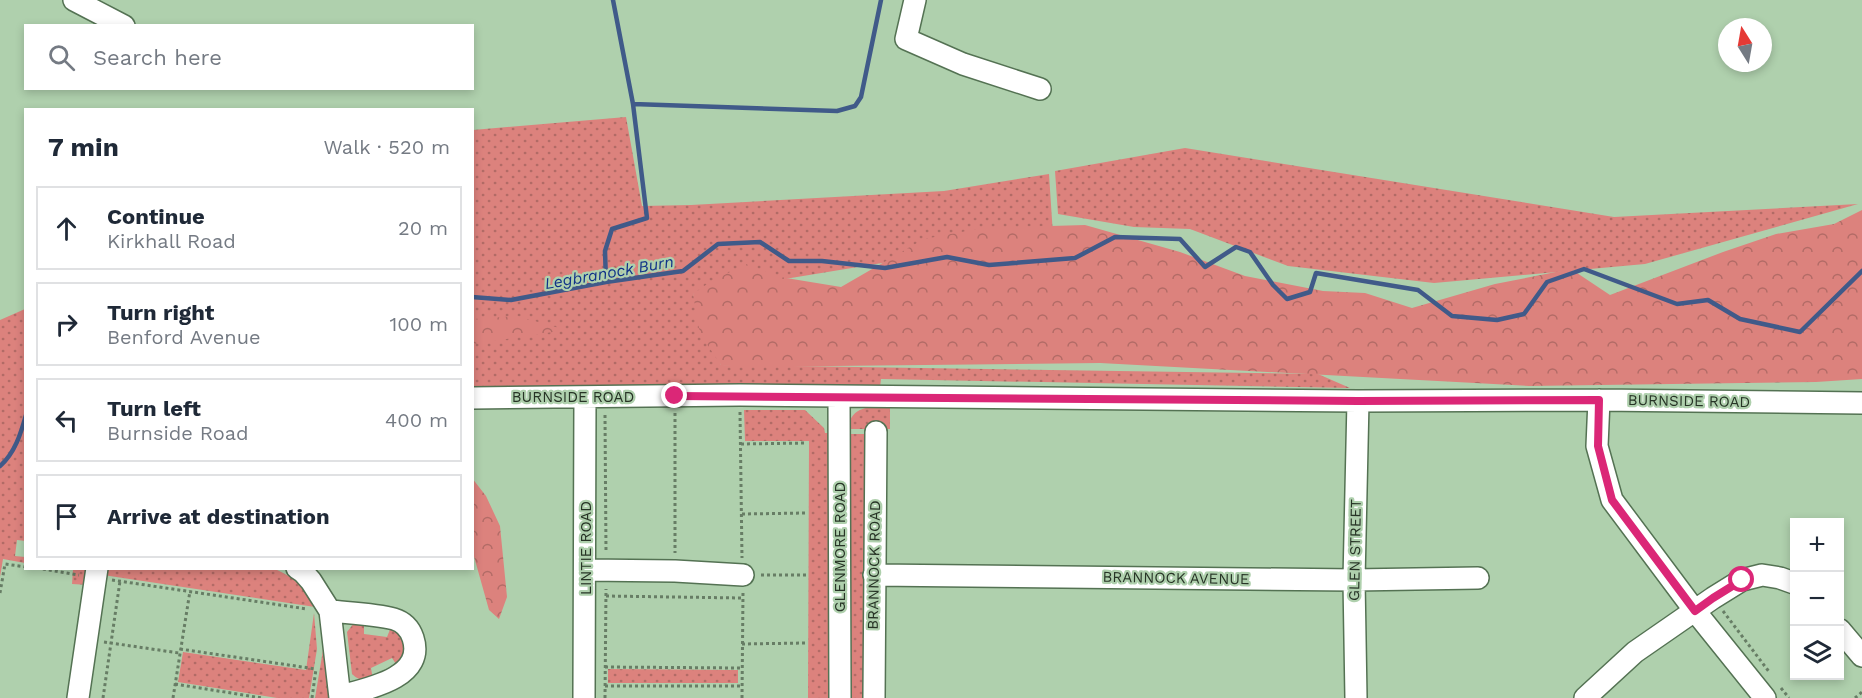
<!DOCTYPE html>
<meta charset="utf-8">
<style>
:root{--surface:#fff;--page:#f6f6f7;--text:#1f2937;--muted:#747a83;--line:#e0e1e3}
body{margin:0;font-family:"Work Sans",sans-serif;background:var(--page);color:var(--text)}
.controls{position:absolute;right:18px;bottom:18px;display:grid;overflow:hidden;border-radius:0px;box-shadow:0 3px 9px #0003}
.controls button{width:54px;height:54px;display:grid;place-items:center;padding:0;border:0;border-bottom:2px solid var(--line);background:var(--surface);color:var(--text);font:30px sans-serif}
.compass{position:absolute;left:1718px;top:18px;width:54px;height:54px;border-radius:50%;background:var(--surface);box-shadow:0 3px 9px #0003;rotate:349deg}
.stop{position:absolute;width:18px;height:18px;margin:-14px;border:4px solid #db2777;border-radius:50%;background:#fff}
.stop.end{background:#db2777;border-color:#fff;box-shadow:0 2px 6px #0008}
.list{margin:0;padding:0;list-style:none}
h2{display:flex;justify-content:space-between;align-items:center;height:78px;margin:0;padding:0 24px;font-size:26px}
h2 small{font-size:20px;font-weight:400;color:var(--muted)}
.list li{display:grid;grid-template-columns:39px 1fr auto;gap:18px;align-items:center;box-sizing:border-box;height:84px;margin:0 12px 12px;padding:0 12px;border:2px solid var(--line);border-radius:0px}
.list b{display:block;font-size:22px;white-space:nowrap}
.list p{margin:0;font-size:20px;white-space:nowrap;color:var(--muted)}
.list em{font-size:20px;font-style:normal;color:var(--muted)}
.icon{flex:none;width:33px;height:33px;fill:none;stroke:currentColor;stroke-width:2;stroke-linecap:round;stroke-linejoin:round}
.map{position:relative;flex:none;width:1862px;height:698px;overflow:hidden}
.search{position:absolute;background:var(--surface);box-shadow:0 3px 9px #0003;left:24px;top:24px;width:450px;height:66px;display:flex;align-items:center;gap:15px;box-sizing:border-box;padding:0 21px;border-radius:0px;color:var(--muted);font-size:22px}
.panel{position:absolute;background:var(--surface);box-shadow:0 3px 9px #0003;left:24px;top:108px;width:450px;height:462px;border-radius:0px}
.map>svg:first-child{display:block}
.grass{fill:url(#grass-dots)}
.forest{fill:url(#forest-crowns)}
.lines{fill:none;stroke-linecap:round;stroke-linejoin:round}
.stream{stroke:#405a89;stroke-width:4.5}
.minor-casing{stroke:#547253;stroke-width:24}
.path{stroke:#677d65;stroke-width:3;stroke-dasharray:3 3;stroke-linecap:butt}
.minor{stroke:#fff;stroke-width:21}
.route{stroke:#db2777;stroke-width:8}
.labels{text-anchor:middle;stroke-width:4.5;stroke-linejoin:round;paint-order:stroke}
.street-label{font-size:15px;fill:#273426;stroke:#afd0ad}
.water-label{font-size:16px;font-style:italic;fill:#103188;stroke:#afd0ad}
</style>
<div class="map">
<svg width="1862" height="698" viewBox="0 0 1862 698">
<defs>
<pattern id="grass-dots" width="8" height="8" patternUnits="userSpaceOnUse" patternTransform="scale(1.5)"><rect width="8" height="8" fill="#dc827d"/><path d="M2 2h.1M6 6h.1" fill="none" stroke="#b26b66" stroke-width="1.8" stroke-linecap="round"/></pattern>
<pattern id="forest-crowns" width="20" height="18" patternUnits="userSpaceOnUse" patternTransform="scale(1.5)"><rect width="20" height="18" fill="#dc827d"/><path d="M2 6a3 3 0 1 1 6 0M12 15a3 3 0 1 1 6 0" fill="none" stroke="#b26b66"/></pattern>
</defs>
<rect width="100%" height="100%" fill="#afd0ad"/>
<!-- grass -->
<path class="grass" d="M626,117L642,206L691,205L944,191L1049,174L1053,235L693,294L721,365L1318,374L1350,388L881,379L880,388L473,386V130Z
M1185,148L1614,217L1858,204L1645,264L1434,283L1288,266L1190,229L1134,227L1058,214L1055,171Z
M25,309L26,541L17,540L15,556L25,557V563L3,559L0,577V320Z
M890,406V429H848C851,405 870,407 890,406Z
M744,410H805L824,428L825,433H830L832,698H808L809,441H745Z
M848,434H866V698H850Z
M112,568L275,569C294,577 306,588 315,607L103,575L108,569Z
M64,569H88L89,585L72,584L73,570Z
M314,613L317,649L309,698H277L178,682L183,652L306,670Z
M320,616L330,698H315L323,650Z
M364,621V634L387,637L391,627L397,629L408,643L398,667L392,658L371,668L373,680C365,682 358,680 352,674L347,632L354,623Z
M608,669L738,670V683H608Z"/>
<!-- forest -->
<path class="forest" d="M1862,210V379L1816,382L1529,386L1100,363L742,367L721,365L700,334L693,294L710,282L746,264L780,277L841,287L924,239L983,228L1085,225L1180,252L1245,276L1323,291L1365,293L1412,308L1495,284L1571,269L1610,295L1723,252L1776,234L1834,224Z
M517,316L566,330L473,344V319Z
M472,478L486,496L500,526L507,597L499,619L489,610L473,553Z"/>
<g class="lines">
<!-- stream -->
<path class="stream" d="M633,104L837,111L855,106L861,97L881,0
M606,282L605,251L612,229L647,218L633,104L613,0
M472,297L511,300L606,282L683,271L718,244L760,242L789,261H822L885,268L947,257L989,265L1075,258L1115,237L1180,239L1205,267L1236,247L1250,252L1273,285L1287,299L1310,292L1316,273L1418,290L1452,316L1497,320L1524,314L1547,282L1584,269L1677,304L1708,300L1740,319L1800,332L1862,271
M0,466C15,453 21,433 26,415"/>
<defs>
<path id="minor" d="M74,0L124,26
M915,0L906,39L963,64L1040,89
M839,397L840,698
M472,398L740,395L1358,401L1599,400L1862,403
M1599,400L1597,446L1612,500L1695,611L1765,698
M297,568L303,572L311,581L330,611L340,698
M586,570L675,571L743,575
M874,575L1354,580L1478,578
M330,611C349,613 376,614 394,619C404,622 410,629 413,638C426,678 367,689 340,696
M1840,630L1862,656
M78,698L97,568
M584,698L585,397
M874,698L876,432
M1356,698L1354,580L1358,401
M1585,698L1635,652L1713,598L1742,580L1762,575L1780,578L1794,583"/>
</defs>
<!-- minor casing -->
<use href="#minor" class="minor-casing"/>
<!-- path -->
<path class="path" d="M740,412L742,558
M675,413V553
M605,415L606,552
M741,444L807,443
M742,514L807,513
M37,568L79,575
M761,575H807
M112,580L307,609
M0,593L5,564L26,567
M606,596L742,598
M1723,611L1770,673
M104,642L179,653
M742,644L805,643
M180,649L316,669
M605,667L742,668
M175,684L262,698
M605,686H742
M1781,688L1789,698
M103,698L120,581
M173,698L190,591
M312,698L316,669
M605,698L606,589
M742,698L743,592
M1855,698L1862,692"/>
<!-- minor -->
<use href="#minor" class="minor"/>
</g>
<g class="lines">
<!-- route -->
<path class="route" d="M675,396L1358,401L1599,400L1598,446L1612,500L1695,611L1713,598L1742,580"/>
</g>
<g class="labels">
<!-- street labels -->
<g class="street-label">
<text x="573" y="402">BURNSIDE ROAD</text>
<text transform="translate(1689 401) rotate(1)" y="5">BURNSIDE ROAD</text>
<text transform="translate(840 547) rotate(-90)" y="5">GLENMORE ROAD</text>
<text transform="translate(586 548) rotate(-90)" y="5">LINTIE ROAD</text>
<text transform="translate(1355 550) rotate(-89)" y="5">GLEN STREET</text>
<text transform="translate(874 565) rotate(-89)" y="5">BRANNOCK ROAD</text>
<text transform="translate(1176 578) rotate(1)" y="5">BRANNOCK AVENUE</text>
</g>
<!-- water labels -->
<g class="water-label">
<text transform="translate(609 272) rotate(-10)" y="6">Legbranock Burn</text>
</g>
</g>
</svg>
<div class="controls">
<button>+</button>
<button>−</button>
<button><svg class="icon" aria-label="layers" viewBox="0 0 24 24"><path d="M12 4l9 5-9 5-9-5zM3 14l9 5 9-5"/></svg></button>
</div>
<svg class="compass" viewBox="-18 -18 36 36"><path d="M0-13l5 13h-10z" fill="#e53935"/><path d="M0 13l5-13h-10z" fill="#747a83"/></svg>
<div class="stop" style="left:1742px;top:580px"></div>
<div class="stop end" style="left:675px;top:396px"></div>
<div class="search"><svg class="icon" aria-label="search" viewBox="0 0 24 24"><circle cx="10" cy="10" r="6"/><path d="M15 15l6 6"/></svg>Search here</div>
<section class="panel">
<h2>7 min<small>Walk · 520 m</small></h2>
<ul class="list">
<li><svg class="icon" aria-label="ahead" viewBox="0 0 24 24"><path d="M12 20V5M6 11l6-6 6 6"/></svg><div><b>Continue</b><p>Kirkhall Road</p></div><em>20 m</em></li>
<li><svg class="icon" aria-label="right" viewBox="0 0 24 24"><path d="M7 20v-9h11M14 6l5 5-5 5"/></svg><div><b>Turn right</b><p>Benford Avenue</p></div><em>100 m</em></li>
<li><svg class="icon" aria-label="left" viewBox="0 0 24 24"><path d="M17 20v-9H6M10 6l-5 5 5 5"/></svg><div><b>Turn left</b><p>Burnside Road</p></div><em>400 m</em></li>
<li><svg class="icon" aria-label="arrive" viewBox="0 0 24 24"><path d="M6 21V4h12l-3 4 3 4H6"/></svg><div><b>Arrive at destination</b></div></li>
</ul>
</section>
</div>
